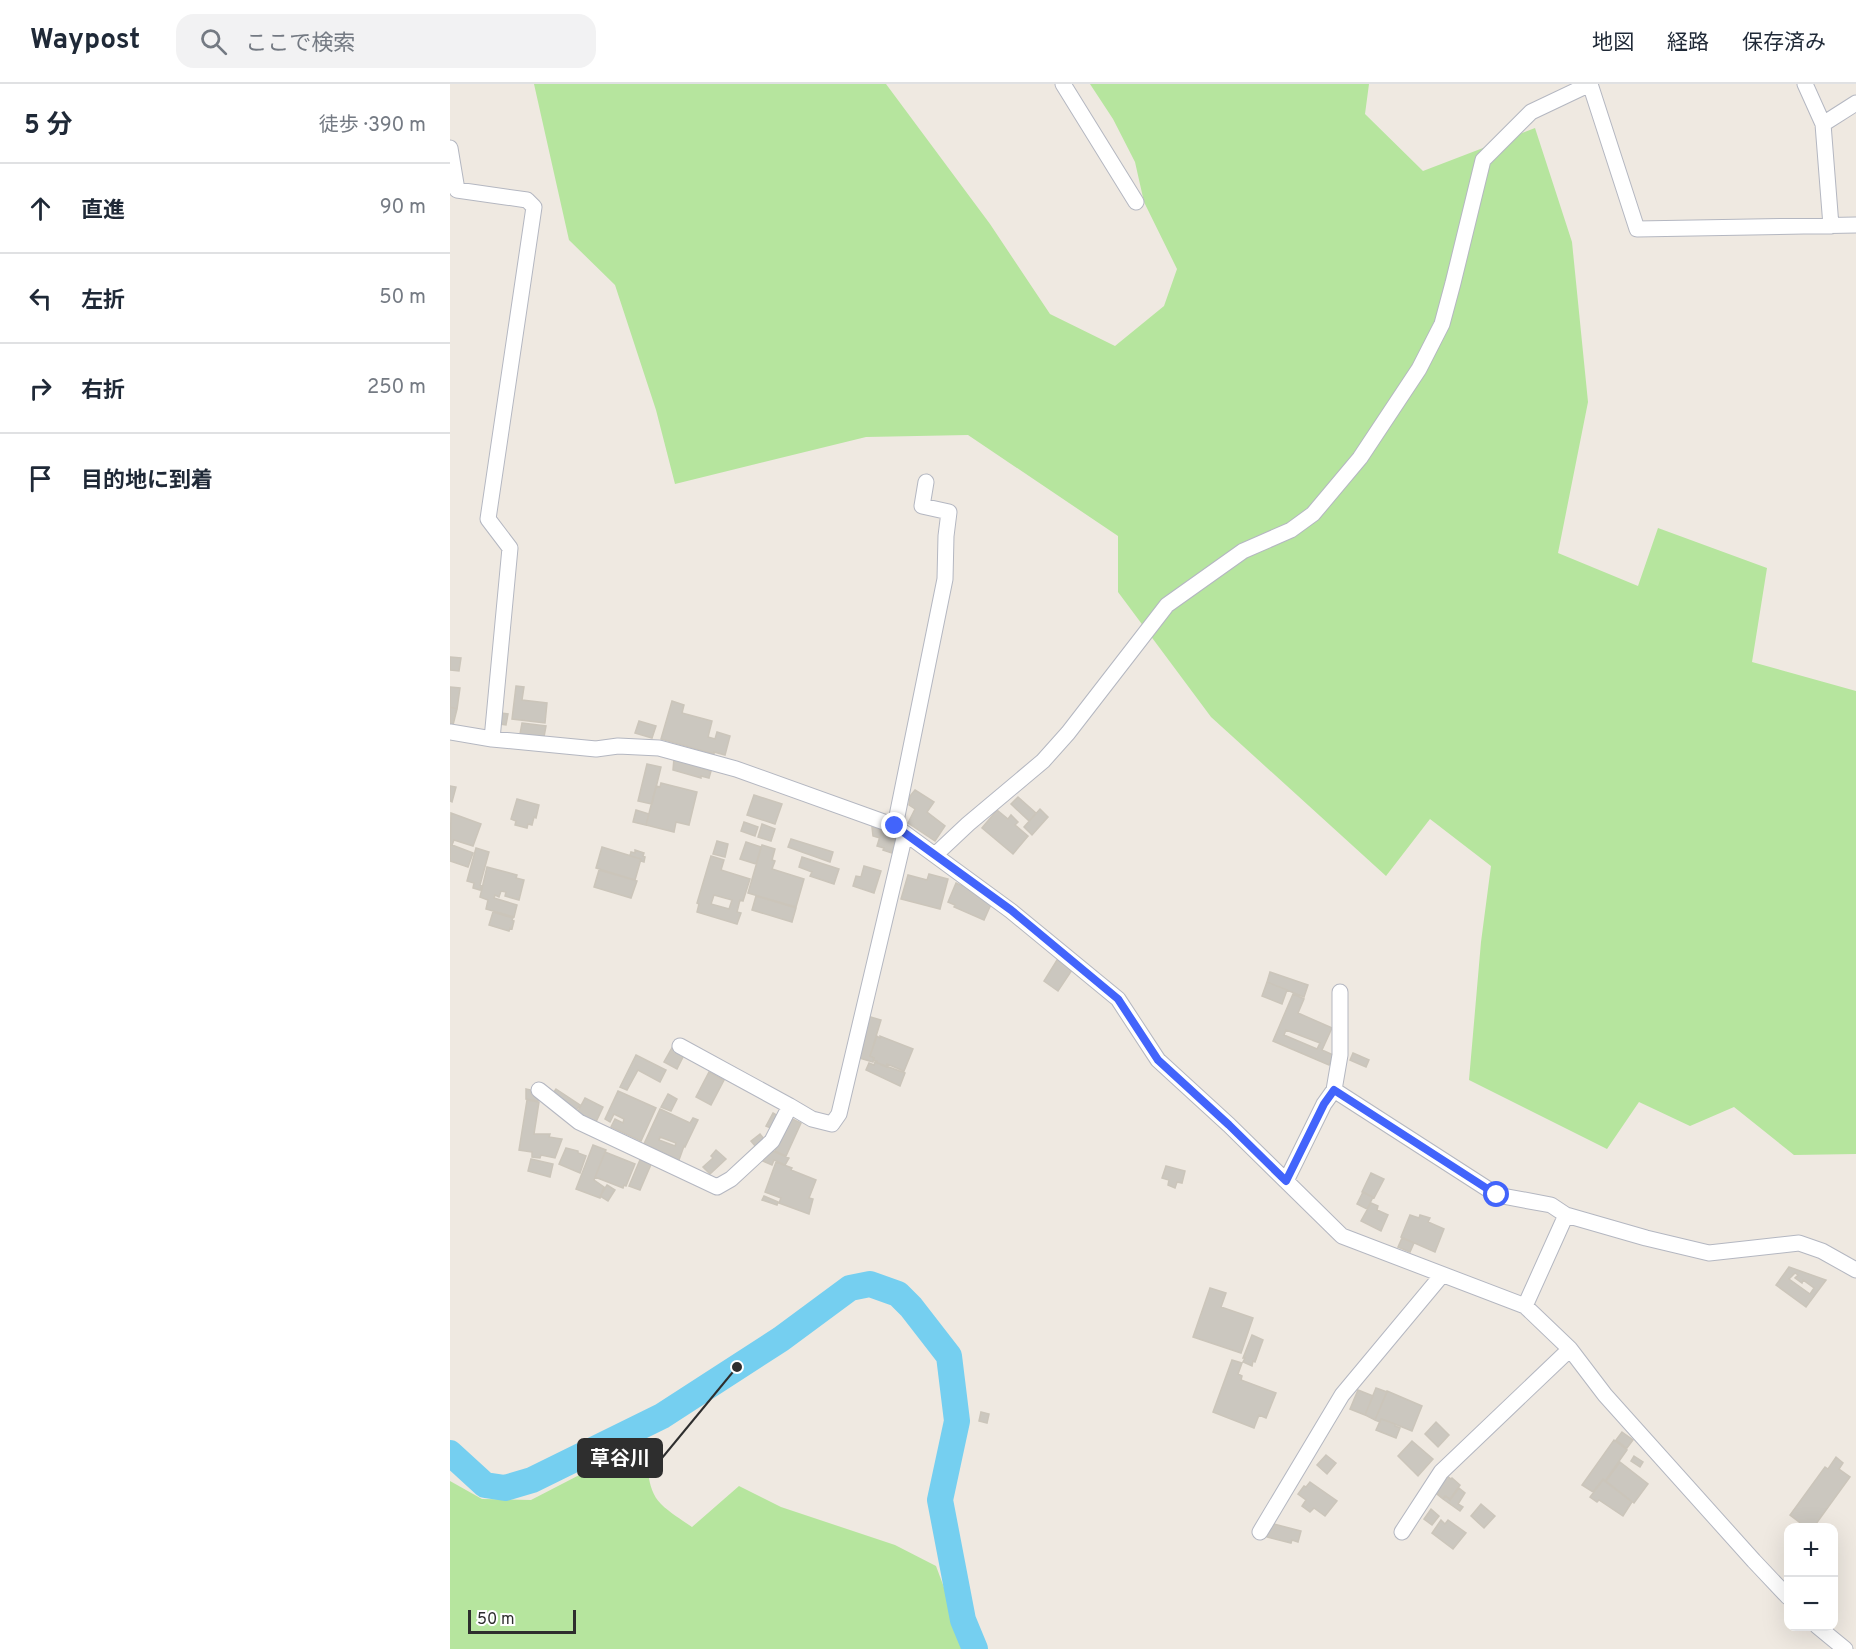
<!DOCTYPE html>
<html lang="ja">
<meta charset="utf-8">
<style>
:root{--surface:#fff;--page:#f2f2f3;--text:#1f2937;--muted:#747a83;--line:#e0e1e3}
body{margin:0;font-family:Overpass,"Noto Sans JP",sans-serif;background:var(--page);color:var(--text)}
.controls{position:absolute;right:18px;bottom:18px;display:grid;overflow:hidden;border-radius:12px;box-shadow:0 6px 24px #0002}
.controls button{width:54px;height:54px;display:grid;place-items:center;padding:0;border:0;border-bottom:2px solid var(--line);background:var(--surface);color:var(--text);font:30px sans-serif}
.scale{position:absolute;left:18px;bottom:15px;width:108px;box-sizing:border-box;padding-left:6px;border:3px solid #2e2e2e;border-top:0;font-size:16px;line-height:21px;white-space:nowrap;color:#2e2e2e;-webkit-text-stroke:4px #fff;paint-order:stroke}
.stop{position:absolute;width:18px;height:18px;margin:-14px;border:4px solid #4264fb;border-radius:50%;background:#fff}
.stop.end{background:#4264fb;border-color:#fff;box-shadow:0 2px 6px #0008}
.list{margin:0;padding:0;list-style:none}
h2{display:flex;justify-content:space-between;align-items:center;height:78px;margin:0;padding:0 24px;font-size:26px}
h2 small{font-size:20px;font-weight:400;color:var(--muted)}
.list li{display:grid;grid-template-columns:39px 1fr auto;gap:18px;align-items:center;box-sizing:border-box;height:90px;padding:0 24px;border-top:2px solid var(--line)}
.list b{display:block;font-size:22px;white-space:nowrap}
.list em{font-size:20px;font-style:normal;color:var(--muted)}
.icon{flex:none;width:33px;height:33px;fill:none;stroke:currentColor;stroke-width:2;stroke-linecap:round;stroke-linejoin:round}
.map{position:relative;flex:none;width:1406px;height:1565px;overflow:hidden}
header{display:flex;align-items:center;gap:36px;box-sizing:border-box;height:84px;padding:0 30px;background:var(--surface);border-bottom:2px solid var(--line)}
header strong{font-size:28px}
nav{display:flex;gap:33px;margin-inline-start:auto;font-size:21px}
.search{width:420px;height:54px;background:var(--page);display:flex;align-items:center;gap:15px;box-sizing:border-box;padding:0 21px;border-radius:18px;color:var(--muted);font-size:22px}
main{display:flex}
aside{flex:1;background:var(--surface)}
.map>svg:first-child{display:block}
.green{fill:#b6e59e}
.lines{fill:none;stroke-linecap:round;stroke-linejoin:round}
.river{stroke:#75cff0;stroke-width:26}
.building{fill:#cbc7bf;stroke:#cbc5ba;stroke-width:1.5;fill-rule:evenodd}
.street-casing{stroke:#b4b7c1;stroke-width:17}
.street{stroke:#fff;stroke-width:15}
.route{stroke:#4264fb;stroke-width:8}
.leader{fill:none;stroke:#2e2e2e;stroke-width:2}
.callout-dot{fill:#2e2e2e;stroke:#fff;stroke-width:2}
.callout{fill:#2e2e2e;stroke:#2e2e2e;stroke-width:2}
.callout-label{font-size:20px;text-anchor:middle;font-weight:bold;fill:#fff}
</style>
<header>
<strong>Waypost</strong>
<div class="search"><svg class="icon" aria-label="search" viewBox="0 0 24 24"><circle cx="10" cy="10" r="6"/><path d="M15 15l6 6"/></svg>ここで検索</div>
<nav><a>地図</a><a>経路</a><a>保存済み</a></nav>
</header>
<main>
<aside>
<h2>5 分<small>徒歩 · 390 m</small></h2>
<ul class="list">
<li><svg class="icon" aria-label="ahead" viewBox="0 0 24 24"><path d="M12 20V5M6 11l6-6 6 6"/></svg><div><b>直進</b></div><em>90 m</em></li>
<li><svg class="icon" aria-label="left" viewBox="0 0 24 24"><path d="M17 20v-9H6M10 6l-5 5 5 5"/></svg><div><b>左折</b></div><em>50 m</em></li>
<li><svg class="icon" aria-label="right" viewBox="0 0 24 24"><path d="M7 20v-9h11M14 6l5 5-5 5"/></svg><div><b>右折</b></div><em>250 m</em></li>
<li><svg class="icon" aria-label="arrive" viewBox="0 0 24 24"><path d="M6 21V4h12l-3 4 3 4H6"/></svg><div><b>目的地に到着</b></div></li>
</ul>
</aside>
<div class="map">
<svg width="1406" height="1565" viewBox="0 0 1406 1565">
<rect width="100%" height="100%" fill="#efe9e1"/>
<!-- green -->
<path class="green" d="M84,0H436L540,140L600,230L665,262L714,222L727,185L694,118L685,78L663,35L640,0H919L915,30L973,87L1085,44L1122,158L1138,318L1108,469L1188,502L1208,444L1317,484L1302,578L1406,607V1070L1344,1071L1284,1023L1240,1042L1189,1018L1157,1065L1019,996L1031,858L1041,782L980,735L936,792L761,633L668,508V452L518,351L416,353L225,400L206,326L165,201L119,156Z
M197,1356C198,1376 195,1404 211,1420C220,1429 232,1436 242,1443L289,1402L331,1423L445,1461L486,1482L517,1565H0V1397L32,1415L81,1416Z"/>
<g class="lines">
<!-- river -->
<path class="river" d="M0,1369L35,1401L55,1404L82,1396L212,1332L331,1255L400,1204L420,1200L448,1210L461,1223L499,1272L507,1337L490,1416L513,1536L525,1565"/>
</g>
<!-- building -->
<path class="building" d="M0,573L11,574L9,587L0,586Z
M66,602L74,603L72,616L97,619L95,639L62,635Z
M0,603L10,604L7,625L0,623Z
M222,617L234,621L232,629L262,637L258,653L265,655L267,648L280,652L275,671L264,668V670L211,655Z
M0,623L7,625L3,641L0,640Z
M51,629L58,630L56,641L50,640Z
M189,637L206,642L202,654L185,649Z
M72,639L96,642L94,653L70,650Z
M224,674L254,683L253,685L261,687L259,694L251,692V694L223,686Z
M197,680L211,683L202,720L188,717Z
M211,699L247,708L239,741L226,738L224,748L196,741L206,702L210,703Z
M0,702L6,703L2,718L0,717Z
M465,706L484,718L477,728L495,742L485,757L458,739L465,725L459,721L460,712Z
M304,711L332,720L325,740L297,731Z
M568,713L586,729L579,737L561,720Z
M67,715L89,721L86,734L84,733L82,741L78,740L77,744L65,741L66,737L61,735Z
M590,725L598,733L582,751L574,743Z
M186,726L199,730L196,741L183,738Z
M547,726L558,735L561,731L568,738L565,741L578,752L563,770L532,744Z
M1,729L31,740L23,762L4,756L2,761L23,769L18,783L0,777Z
M294,738L308,743L305,752L291,747Z
M312,740L325,745L321,757L308,753Z
M422,743L432,746L430,754L423,752Z
M432,746L447,750L442,769L433,766L434,764L427,762Z
M341,755L383,768L380,778L338,763Z
M267,757L278,760L275,773L263,770Z
M296,758L311,763L306,780L290,775Z
M312,761L325,765L322,776L325,777L322,785L354,795L346,823L298,809Z
M152,763L191,775L185,796L146,784Z
M26,764L39,768L30,801L32,802L30,806L23,804L24,799L17,797Z
M185,766L194,769L193,772L195,773L194,778L191,777V775L180,772L181,768L185,769Z
M261,772L274,776L271,786L300,795L293,817L290,816L287,828L291,829L287,840L247,828L249,820L247,819ZM264,811L282,816L279,825L261,820Z
M352,773L389,785L384,800L360,792L362,788L349,783Z
M414,782L431,787L424,809L403,802L406,792L411,793Z
M37,783L67,791L66,794L74,796L69,816L55,812L56,808L51,807L49,813L45,811L44,814L67,821L64,833L36,825L38,816L30,813Z
M149,786L187,797L181,814L144,803Z
M479,790L498,795L490,825L451,815L458,791L477,796Z
M506,799L512,802V800L542,818L534,836L504,823L505,821L498,818Z
M306,812L346,824L342,838L302,826Z
M43,828L63,834L62,836L64,837L62,845L60,844L59,847L39,841Z
M607,876L622,886L608,907L594,897Z
M820,888L858,901L854,913L817,898Z
M817,898L837,906L832,920L812,912Z
M843,910L854,915L848,929L882,944L872,966L883,971L879,981L823,957ZM836,946L870,959L867,965L834,951Z
M417,932L431,936L420,972L424,974L423,978L406,973Z
M427,952L430,954V952L463,965L454,987L437,980L436,983L427,979V977L423,976L424,974L420,972Z
M223,962L235,969L227,985L214,978Z
M903,969L919,976L916,983L900,976Z
M186,971L216,986L210,998L188,986L177,1006L170,1003Z
M425,978L455,989L450,1002L416,986L419,979L424,981Z
M259,988L274,996L261,1021L246,1013Z
M76,1005L81,1006V1010L89,1012L88,1017L76,1015Z
M106,1005L130,1021L125,1028L101,1012Z
M168,1007L206,1024L191,1057L161,1043L165,1035L173,1039L174,1035L164,1030L160,1038L155,1035Z
M218,1010L227,1015L221,1027L211,1023Z
M135,1014L153,1023L145,1040L126,1031Z
M77,1016L89,1018L84,1050H100L99,1053L112,1055L105,1074L91,1071L90,1074L82,1073V1068L69,1066Z
M210,1025L240,1039L243,1034L248,1036L235,1063L234,1062L229,1076L194,1060ZM210,1053L226,1059L225,1062L209,1056Z
M323,1029L328,1032L321,1044L316,1042Z
M340,1034L351,1039L336,1072L325,1067Z
M310,1050L314,1055L306,1063L301,1057Z
M143,1061L156,1066L144,1096L154,1103L150,1114L126,1105Z
M116,1064L128,1067V1069L136,1072L130,1089L109,1080Z
M318,1065L339,1074L335,1081L324,1076L322,1081L306,1074Z
M266,1066L276,1075L260,1090L253,1083L263,1074L261,1072Z
M155,1068L185,1080L176,1102L174,1101L173,1104L145,1093Z
M192,1071L203,1076L190,1106L179,1102Z
M81,1075L103,1080L100,1093L78,1087Z
M326,1078L342,1084L341,1086L366,1096L359,1114L363,1115L359,1130L329,1119L331,1114L315,1108Z
M716,1082L735,1087L732,1099L727,1098L725,1104L718,1101L719,1096L712,1094Z
M921,1089L934,1095L924,1114L912,1108Z
M157,1101L165,1106L158,1117L150,1112Z
M913,1108L923,1113L917,1125L907,1120Z
M314,1112L328,1118L327,1121L312,1116Z
M921,1119L928,1122L927,1126L938,1131L931,1147L911,1137Z
M960,1131L969,1134L970,1131L980,1134L978,1138L994,1145L985,1168L951,1153Z
M952,1154L964,1159L960,1168L948,1163Z
M1339,1183L1376,1196L1356,1223L1326,1201ZM1345,1189L1348,1191L1345,1194L1352,1199L1353,1196L1364,1204L1360,1210L1339,1195Z
M760,1204L776,1209L771,1223L803,1234L791,1269L743,1253Z
M802,1251L813,1256L805,1278L803,1277L802,1282L793,1278L795,1274H793Z
M782,1276L792,1279L788,1290L792,1292L791,1296L826,1309L816,1334L809,1331L804,1344L763,1328Z
M926,1304L937,1308L925,1336L915,1331Z
M908,1306L923,1312L915,1331L900,1325Z
M937,1307L972,1322L962,1347L935,1336L931,1335L930,1338L925,1336Z
M531,1328L539,1330L537,1339L529,1337Z
M931,1335L945,1340V1342L950,1344L946,1354L926,1346Z
M986,1338L999,1351L988,1363L975,1350Z
M1172,1348L1183,1356L1177,1364L1166,1356Z
M1164,1356L1177,1366L1155,1397L1153,1395L1143,1408L1132,1401Z
M962,1357L983,1375L968,1392L948,1372Z
M876,1371L886,1379L877,1390L867,1381Z
M1184,1372L1193,1378L1190,1383L1181,1377Z
M1386,1373L1393,1379L1389,1385L1400,1393L1363,1444H1357L1340,1431L1375,1383L1378,1385Z
M1170,1378L1198,1400L1184,1419L1156,1397Z
M996,1391L1001,1395L1002,1394L1010,1401L1000,1415L995,1412L993,1415L987,1410L989,1407L986,1404Z
M1153,1396L1182,1418L1173,1432L1149,1416L1147,1418L1140,1413Z
M860,1398L887,1417L875,1432L864,1424L860,1428L852,1422L856,1416L848,1410L854,1402L856,1403Z
M1009,1404L1015,1409L1008,1420L1013,1423L1010,1427L993,1415L996,1412L1000,1416Z
M1031,1420L1045,1432L1034,1444L1021,1432Z
M981,1425L989,1432L982,1441L974,1435Z
M991,1436L995,1440L998,1436L1016,1449L1003,1465L982,1449Z
M820,1439L851,1447L848,1458L842,1456L841,1459L817,1453Z"/>
<g class="lines">
<defs>
<path id="street" d="M613,0L686,118
M1140,0L1187,145L1406,141
M1355,0L1373,40L1381,142
M1373,40L1406,19
M0,64L7,106L77,116L84,123L38,435L60,464L42,655
M0,648L42,655L146,665L168,662L209,664L286,685L445,742L561,827L668,915L708,976L779,1041L892,1152L1075,1222L1120,1265L1155,1311L1304,1477L1338,1513
M445,742L495,495L496,452L499,428L472,422L476,398
M485,771L518,740L593,677L618,649L717,521L793,467L841,446L863,430L910,374L969,285L992,240L1003,199L1033,76L1081,28L1140,0
M230,962L340,1022
M89,1006L129,1038L267,1103L281,1095L322,1057L340,1022L362,1035L382,1040L389,1030L455,750
M884,1006L1047,1111L1101,1121L1116,1131
M836,1097L874,1020L884,1006L890,971V908
M1075,1222L1116,1131L1196,1154L1259,1169L1349,1159L1372,1167L1406,1186
M810,1448L892,1311L992,1191
M952,1448L991,1388L1120,1265
M1367,1542L1395,1565"/>
</defs>
<!-- street casing -->
<use href="#street" class="street-casing"/>
<!-- street -->
<use href="#street" class="street"/>
</g>
<g class="lines">
<!-- route -->
<path class="route" d="M445,742L561,826L668,915L708,976L779,1041L836,1097L874,1020L884,1006L1047,1111"/>
</g>
<!-- callouts -->
<path class="leader" d="M287 1283L212 1374"/>
<circle class="callout-dot" cx="287" cy="1283" r="6"/>
<rect class="callout" x="128" y="1355" width="84" height="38" rx="6"/>
<g class="callout-label">
<text x="170" y="1381">草谷川</text>
</g>
</svg>
<div class="controls">
<button>+</button>
<button>−</button>
</div>
<div class="scale">50 m</div>
<div class="stop" style="left:1047px;top:1111px"></div>
<div class="stop end" style="left:445px;top:742px"></div>
</div>
</main>
